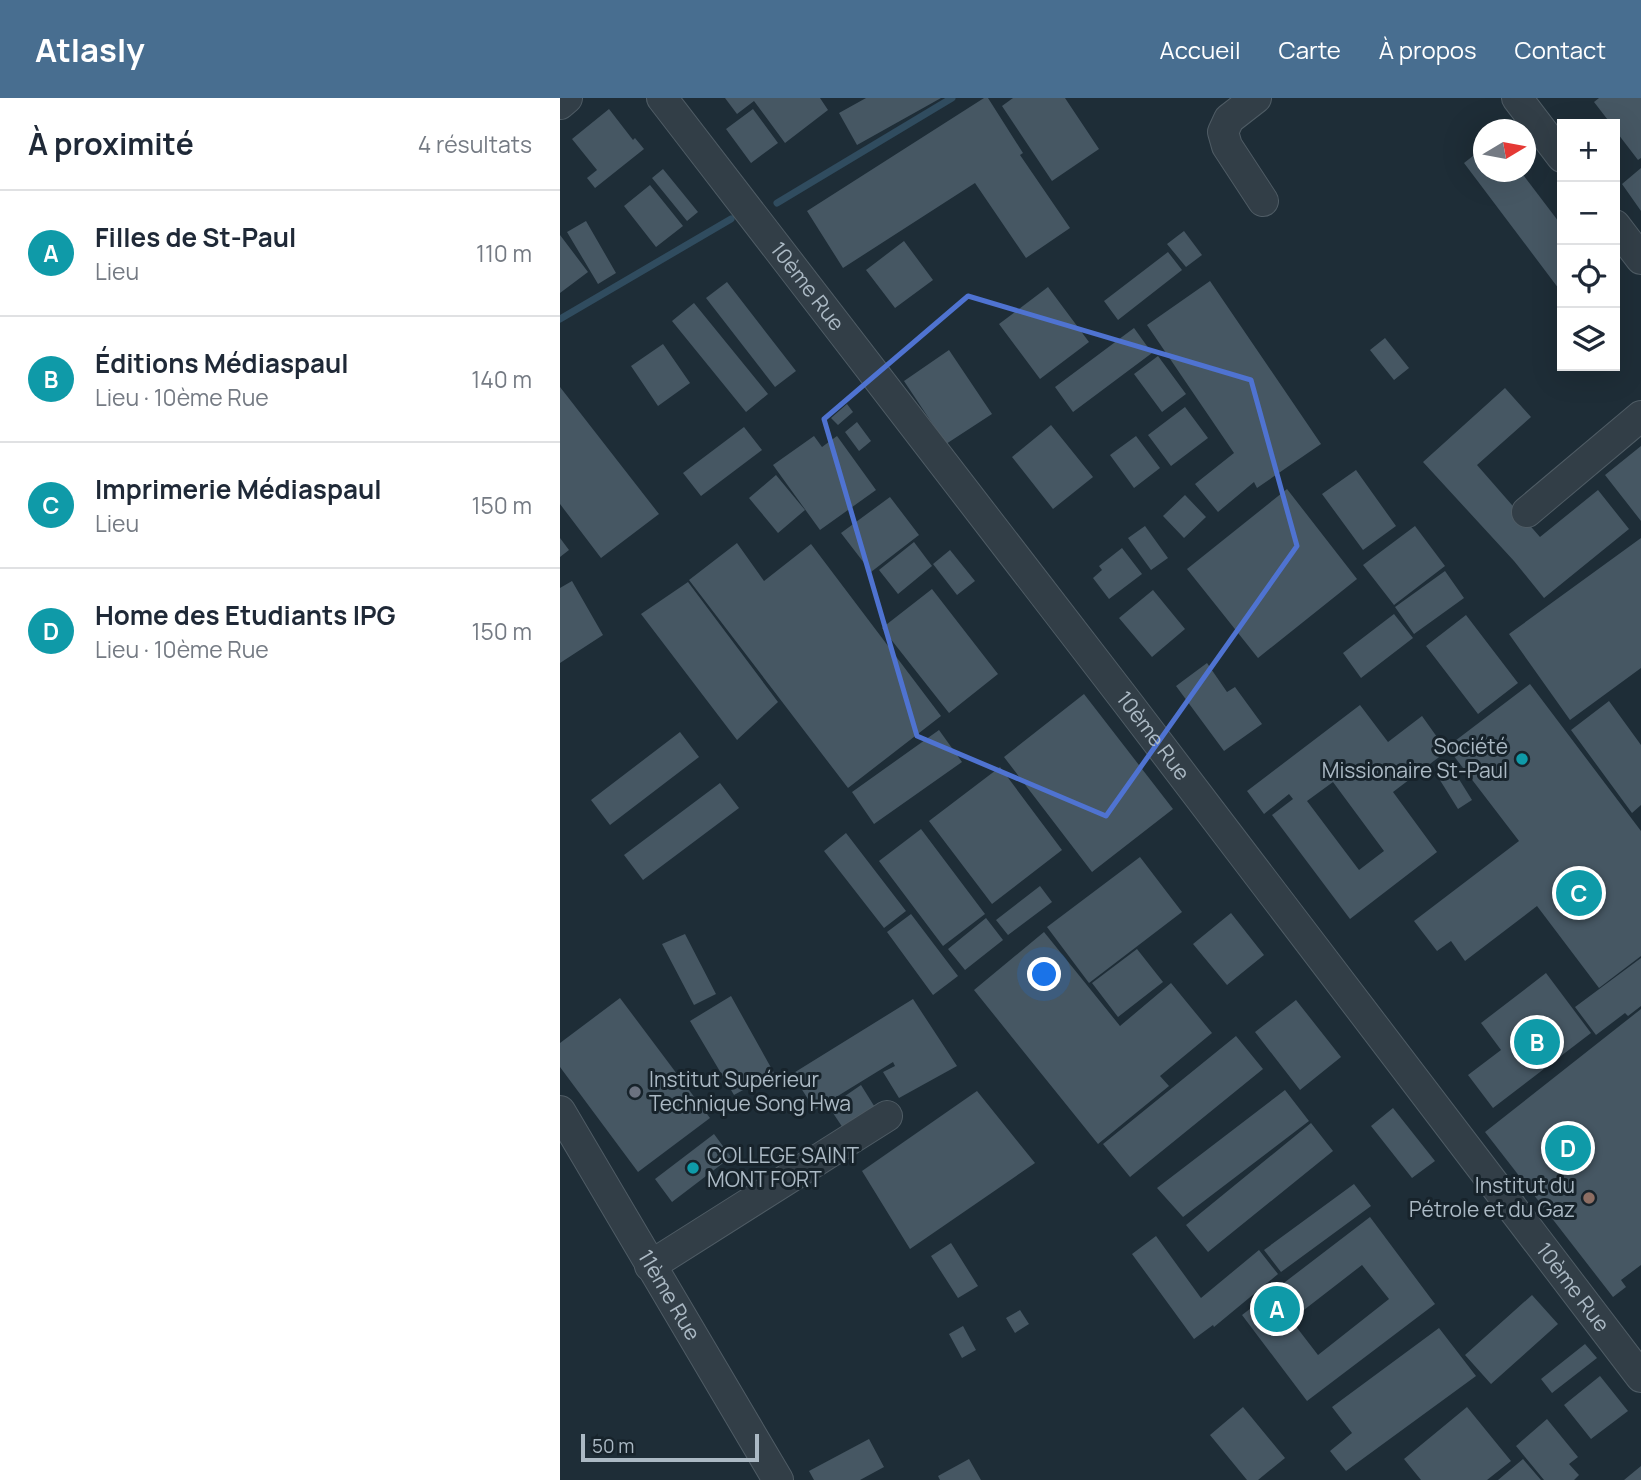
<!DOCTYPE html>
<html lang="fr">
<meta charset="utf-8">
<style>
:root{--surface:#fff;--page:#f2f2f3;--text:#1f2937;--muted:#747a83;--line:#e0e1e3;--accent:#486e90}
body{margin:0;font-family:Manrope,sans-serif;background:var(--page);color:var(--text)}
.controls{position:absolute;right:21px;top:21px;display:grid;overflow:hidden;border-radius:0px;box-shadow:0 7px 28px #0002}
.controls button{width:63px;height:63px;display:grid;place-items:center;padding:0;border:0;border-bottom:2px solid var(--line);background:var(--surface);color:var(--text);font:35px sans-serif}
.compass{position:absolute;left:913px;top:21px;width:63px;height:63px;border-radius:50%;background:var(--surface);box-shadow:0 7px 28px #0002;rotate:80deg}
.scale{position:absolute;left:21px;bottom:18px;width:178px;box-sizing:border-box;padding-left:7px;border:4px solid #abb9c4;border-top:0;font-size:19px;line-height:24px;white-space:nowrap;color:#abb9c4;-webkit-text-stroke:5px #17232b;paint-order:stroke}
.you{position:absolute;left:485px;top:877px;width:24px;height:24px;margin:-18px;border:5px solid #fff;border-radius:50%;background:#1a73e8;box-shadow:0 0 0 10px #1a73e833}
.badge{display:grid;place-items:center;width:46px;height:46px;border-radius:50%;background:var(--accent);color:#fff;font-size:23px;font-weight:700}
.pin{position:absolute;translate:-50% -50%;border:4px solid #fff;box-shadow:0 2px 7px #0006}
.list{margin:0;padding:0;list-style:none}
h2{display:flex;justify-content:space-between;align-items:center;height:91px;margin:0;padding:0 28px;font-size:30px}
h2 small{font-size:23px;font-weight:400;color:var(--muted)}
.list li{display:grid;grid-template-columns:46px 1fr auto;gap:21px;align-items:center;box-sizing:border-box;height:126px;padding:0 28px;border-top:2px solid var(--line)}
.list b{display:block;font-size:26px;white-space:nowrap}
.list p{margin:0;font-size:23px;white-space:nowrap;color:var(--muted)}
.list em{font-size:23px;font-style:normal;color:var(--muted)}
.icon{flex:none;width:38px;height:38px;fill:none;stroke:currentColor;stroke-width:2;stroke-linecap:round;stroke-linejoin:round}
.map{position:relative;flex:none;width:1081px;height:1382px;overflow:hidden}
header{display:flex;align-items:center;gap:42px;box-sizing:border-box;height:98px;padding:0 35px;background:var(--accent);color:#fff}
header strong{font-size:33px}
nav{display:flex;gap:38px;margin-inline-start:auto;font-size:24px}
main{display:flex}
aside{flex:1;background:var(--surface)}
.map>svg:first-child{display:block}
.lines{fill:none;stroke-linecap:round;stroke-linejoin:round}
.stream{stroke:#304c5f;stroke-width:7}
.building{fill:#465763;fill-rule:evenodd}
.minor-casing{stroke:#4f5c65;stroke-width:32}
.minor{stroke:#323e47;stroke-width:30}
.marked{fill:none;stroke:#4f73d1;stroke-width:5;stroke-linejoin:round}
.culture-dot{fill:#0f9aa8;stroke:#17232b;stroke-width:2.5}
.worship-dot{fill:#6b7280;stroke:#17232b;stroke-width:2.5}
.education-dot{fill:#8d6e63;stroke:#17232b;stroke-width:2.5}
.labels{text-anchor:middle;stroke-width:6;stroke-linejoin:round;paint-order:stroke}
.street-label{font-size:21px;fill:#abb9c4;stroke:#17232b}
.poi-label{font-size:21px;fill:#abb9c4;stroke:#17232b;text-anchor:end}
</style>
<header>
<strong>Atlasly</strong>
<nav><a>Accueil</a><a>Carte</a><a>À propos</a><a>Contact</a></nav>
</header>
<main>
<aside>
<h2>À proximité<small>4 résultats</small></h2>
<ul class="list">
<li><span class="badge" style="background:#0f9aa8">A</span><div><b>Filles de St-Paul</b><p>Lieu</p></div><em>110 m</em></li>
<li><span class="badge" style="background:#0f9aa8">B</span><div><b>Éditions Médiaspaul</b><p>Lieu · 10ème Rue</p></div><em>140 m</em></li>
<li><span class="badge" style="background:#0f9aa8">C</span><div><b>Imprimerie Médiaspaul</b><p>Lieu</p></div><em>150 m</em></li>
<li><span class="badge" style="background:#0f9aa8">D</span><div><b>Home des Etudiants IPG</b><p>Lieu · 10ème Rue</p></div><em>150 m</em></li>
</ul>
</aside>
<div class="map">
<svg width="1081" height="1382" viewBox="0 0 1081 1382">
<rect width="100%" height="100%" fill="#1e2d37"/>
<g class="lines">
<!-- stream -->
<path class="stream" d="M217,105L392,0
M0,221L171,121"/>
</g>
<!-- building -->
<path class="building" d="M165,0H260L268,12L225,45L194,3L177,16Z
M306,0H381L297,47L279,15Z
M424,0H428L463,55L460,57L510,130L466,160L415,85L283,170L247,113Z
M453,0H505L539,51L492,83L442,8Z
M1039,0H1081V60L1078,62L1055,32V26H1051L1034,4Z
M49,11L73,42L75,40L84,51L35,90L27,80L37,72L12,41Z
M193,11L218,45L191,65L166,31Z
M923,50V74H961L1002,128V195L904,65Z
M1081,70V113L1062,86Z
M103,71L138,114L127,123L92,80Z
M90,87L123,128L96,149L64,108Z
M26,123L56,175L38,186L7,134Z
M624,133L642,157L626,169L607,146Z
M0,137L28,174L0,195Z
M344,143L373,182L335,210L306,172Z
M608,154L622,172L558,222L544,203Z
M650,183L761,346L697,390L694,384L658,414L635,386L674,355L587,227Z
M167,184L236,273L215,289L146,200Z
M488,189L529,244L480,281L439,226Z
M134,205L208,296L186,314L112,223Z
M574,230L592,255L513,314L495,289Z
M825,240L849,270L834,282L810,252Z
M103,246L130,285L98,308L71,268Z
M389,252L432,316L386,346L344,283Z
M598,258L626,296L602,314L574,276Z
M0,289L99,416L41,460L0,406Z
M945,290L971,319L917,367L980,439L1038,392L1069,431L984,500L954,463L863,364Z
M287,306L293,314L278,327L271,320Z
M625,309L648,340L611,368L588,337Z
M297,324L311,343L299,353L285,334Z
M491,327L533,379L493,411L452,359Z
M184,329L202,352L141,398L123,375Z
M254,338L262,349L277,338L316,392L260,432L213,367Z
M576,338L600,370L574,390L550,357Z
M1081,348V423L1045,377Z
M796,372L836,428L803,452L762,396Z
M216,377L245,412L218,435L189,400Z
M727,391L797,481L698,560L627,471Z
M625,397L646,419L624,440L603,418Z
M330,399L359,437L311,474L281,435Z
M585,428L608,460L591,472L568,440Z
M855,428L885,468L834,507L803,467Z
M0,440L9,452L0,459Z
M1081,440V570L1010,622L949,536Z
M354,444L372,468L338,496L319,472Z
M177,445L204,483L251,446L381,618L288,690L129,482Z
M562,450L582,476L549,501L533,480L542,472L539,468Z
M390,452L415,483L397,497L373,466Z
M885,473L904,500L854,536L835,509Z
M12,483L43,537L0,565V490Z
M128,484L218,604L177,642L81,516Z
M372,491L438,576L389,615L322,530Z
M593,492L625,531L592,559L559,520Z
M834,516L853,540L801,580L783,555Z
M906,517L958,585L918,616L866,548Z
M647,565L667,594L675,589L702,626L664,653L616,588Z
M970,586L1081,733V858L1039,890L977,808L905,863L891,843L877,853L854,823L959,743L887,649Z
M524,596L613,711L532,774L444,659Z
M1049,603L1081,647V707L1072,715L1011,632Z
M800,607L828,644L862,618L887,653L833,694L877,754L790,821L712,717L733,701L729,696L704,716L687,693ZM773,684L824,753L799,772L747,703Z
M379,632L402,664L314,726L292,694Z
M120,634L139,659L50,727L31,702Z
M440,669L502,752L432,806L369,723Z
M892,670L912,702L898,711L878,679Z
M160,685L179,710L83,782L64,757Z
M361,731L425,816L383,848L319,763Z
M286,735L346,813L324,830L264,753Z
M580,759L622,814L529,885L487,829Z
M480,788L492,804L448,837L436,822Z
M671,815L704,857L667,887L633,846Z
M351,816L398,878L373,897L327,834Z
M426,820L443,842L405,872L388,851Z
M484,834L560,928L611,885L652,935L600,978L609,988L538,1046L414,892Z
M125,836L156,896L134,907L102,846Z
M577,851L603,884L558,919L532,885Z
M1081,860V908L1068,918L1065,915L1036,937L1015,909Z
M986,875L1031,935L933,1010L908,977L941,952L921,925Z
M171,898L214,975L174,997L130,923Z
M60,900L150,1020L78,1074L0,969V945Z
M353,901L397,968L339,1000L323,974L335,968L333,964L255,1012L232,976Z
M736,902L781,959L740,992L695,934Z
M1081,911V1167L1061,1182L1066,1189L1053,1199L925,1034Z
M676,938L703,971L570,1079L543,1046Z
M301,987L316,1011L285,1033L269,1009Z
M725,992L749,1023L623,1119L597,1090Z
M417,993L475,1065L350,1151L302,1073Z
M833,1010L875,1063L852,1080L811,1028Z
M751,1025L773,1053L648,1154L626,1127Z
M154,1036L171,1059L112,1104L95,1081Z
M794,1086L811,1108L721,1174L704,1152Z
M810,1119L875,1206L747,1303L682,1217ZM802,1167L829,1201L758,1257L731,1222Z
M596,1138L641,1200L699,1152L718,1176L654,1229L653,1227L634,1241L572,1156Z
M391,1145L418,1188L398,1200L371,1158Z
M972,1197L998,1226L931,1286L905,1257Z
M460,1212L469,1226L455,1235L446,1220Z
M403,1228L416,1252L402,1260L389,1236Z
M879,1230L916,1278L786,1373L770,1353L792,1335L772,1309Z
M1025,1246L1037,1260L992,1295L981,1281Z
M1040,1278L1068,1313L1031,1341L1004,1307Z
M683,1309L725,1360L698,1382H687L650,1337Z
M907,1309L951,1363L927,1382H861L844,1361Z
M987,1321L1018,1359L1009,1366L1019,1377L1014,1382H984L956,1348Z
M309,1341L324,1369L300,1382H254L249,1373Z
M409,1361L421,1382H380L378,1378Z
M963,1361L981,1382H938Z
M1081,1368V1382H1064Z"/>
<g class="lines">
<defs>
<g id="minor">
<path id="s1" d="M102,0L567,604L1081,1279"/>
<path d="M696,0L669,21L663,34L667,48L703,103"/>
<path d="M957,0L1002,59"/>
<path d="M0,6L7,0"/>
<path d="M1055,127L1081,161"/>
<path d="M967,414L1081,318"/>
<path id="s2" d="M0,1013L218,1382"/>
<path d="M90,1168L327,1018"/>
</g>
</defs>
<!-- minor casing -->
<use href="#minor" class="minor-casing"/>
<!-- minor -->
<use href="#minor" class="minor"/>
</g>
<!-- marked area -->
<path class="marked" d="M408,198L691,282L737,448L546,718L357,638L264,321Z"/>
<!-- markers -->
<g class="culture-dot">
<circle cx="962" cy="661" r="7"/>
<circle cx="133" cy="1070" r="7"/>
</g>
<circle class="worship-dot" cx="75" cy="994" r="7"/>
<circle class="education-dot" cx="1029" cy="1100" r="7"/>
<g class="labels">
<!-- street labels -->
<g class="street-label">
<text dy="7" stroke="none"><textPath href="#s1" startOffset="238">10ème Rue</textPath></text>
<text dy="7" stroke="none"><textPath href="#s1" startOffset="805">10ème Rue</textPath></text>
<text dy="7" stroke="none"><textPath href="#s1" startOffset="1498">10ème Rue</textPath></text>
<text dy="7" stroke="none"><textPath href="#s2" startOffset="214">11ème Rue</textPath></text>
</g>
<!-- poi labels -->
<g class="poi-label">
<text x="948" y="656">Société<tspan x="948" dy="24">Missionaire St-Paul</tspan></text>
<text x="89" y="989" text-anchor="start">Institut Supérieur<tspan x="89" dy="24">Technique Song Hwa</tspan></text>
<text x="147" y="1065" text-anchor="start">COLLEGE SAINT<tspan x="147" dy="24">MONT FORT</tspan></text>
<text x="1015" y="1095">Institut du<tspan x="1015" dy="24">Pétrole et du Gaz</tspan></text>
</g>
</g>
</svg>
<div class="controls">
<button>+</button>
<button>−</button>
<button><svg class="icon" aria-label="locate" viewBox="0 0 24 24"><circle cx="12" cy="12" r="6"/><path d="M12 2v4M12 18v4M2 12h4M18 12h4"/></svg></button>
<button><svg class="icon" aria-label="layers" viewBox="0 0 24 24"><path d="M12 4l9 5-9 5-9-5zM3 14l9 5 9-5"/></svg></button>
</div>
<svg class="compass" viewBox="-18 -18 36 36"><path d="M0-13l5 13h-10z" fill="#e53935"/><path d="M0 13l5-13h-10z" fill="#747a83"/></svg>
<div class="scale">50 m</div>
<div class="you"></div>
<div class="pin badge" style="left:717px;top:1211px;background:#0f9aa8">A</div>
<div class="pin badge" style="left:977px;top:944px;background:#0f9aa8">B</div>
<div class="pin badge" style="left:1019px;top:795px;background:#0f9aa8">C</div>
<div class="pin badge" style="left:1008px;top:1050px;background:#0f9aa8">D</div>
</div>
</main>
